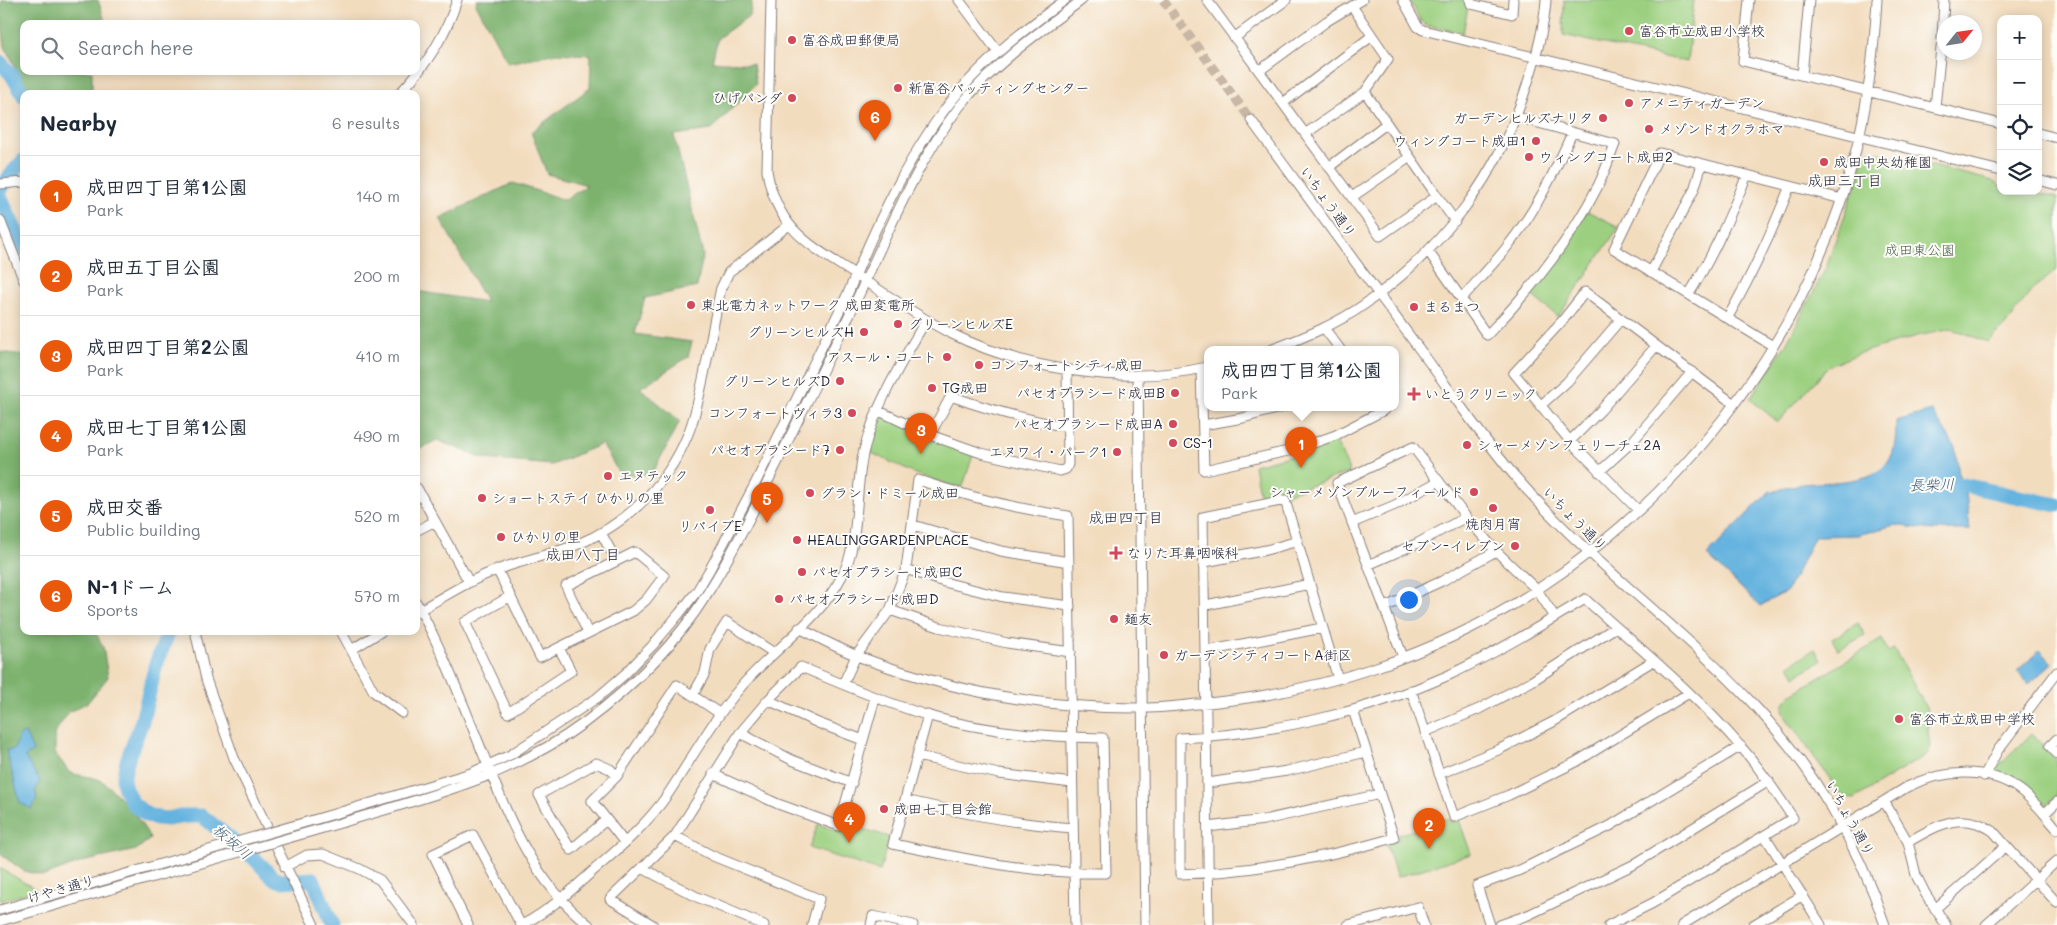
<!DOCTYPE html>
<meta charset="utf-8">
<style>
:root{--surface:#fff;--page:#f6f6f7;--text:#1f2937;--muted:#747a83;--line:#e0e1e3;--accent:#ea580c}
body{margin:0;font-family:Mali,"Klee One",sans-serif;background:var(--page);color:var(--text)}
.controls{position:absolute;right:15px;top:15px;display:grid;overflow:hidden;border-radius:10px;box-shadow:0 2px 12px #0003}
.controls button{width:45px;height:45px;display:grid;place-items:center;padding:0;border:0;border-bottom:1px solid var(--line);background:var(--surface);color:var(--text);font:25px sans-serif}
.compass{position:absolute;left:1937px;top:15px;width:45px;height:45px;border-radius:50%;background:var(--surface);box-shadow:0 2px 12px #0003;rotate:60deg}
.you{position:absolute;left:1408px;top:599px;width:18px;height:18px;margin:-12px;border:4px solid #fff;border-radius:50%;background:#1a73e8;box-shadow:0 0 0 8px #1a73e833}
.badge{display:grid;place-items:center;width:32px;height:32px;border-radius:50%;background:var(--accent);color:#fff;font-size:16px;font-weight:700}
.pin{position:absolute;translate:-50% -41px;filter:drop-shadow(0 1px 2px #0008)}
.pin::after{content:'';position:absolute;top:26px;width:18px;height:15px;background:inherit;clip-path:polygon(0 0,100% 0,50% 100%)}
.popup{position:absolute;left:1204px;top:346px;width:195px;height:65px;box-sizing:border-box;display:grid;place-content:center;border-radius:10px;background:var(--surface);filter:drop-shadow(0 1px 4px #0005);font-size:16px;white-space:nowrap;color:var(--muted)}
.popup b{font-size:19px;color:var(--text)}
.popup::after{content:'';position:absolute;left:50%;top:100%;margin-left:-10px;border:10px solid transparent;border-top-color:var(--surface)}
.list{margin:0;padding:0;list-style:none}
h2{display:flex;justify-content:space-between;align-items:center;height:65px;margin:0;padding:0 20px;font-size:21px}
h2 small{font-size:16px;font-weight:400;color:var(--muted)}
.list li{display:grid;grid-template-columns:32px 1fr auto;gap:15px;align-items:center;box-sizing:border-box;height:80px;padding:0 20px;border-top:1px solid var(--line)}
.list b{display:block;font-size:19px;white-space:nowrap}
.list p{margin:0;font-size:16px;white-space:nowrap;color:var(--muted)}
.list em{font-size:16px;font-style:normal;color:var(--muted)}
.icon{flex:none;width:28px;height:28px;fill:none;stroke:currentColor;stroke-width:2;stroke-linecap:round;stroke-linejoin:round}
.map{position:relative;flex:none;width:2057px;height:925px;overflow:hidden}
.search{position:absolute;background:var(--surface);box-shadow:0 2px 12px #0003;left:20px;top:20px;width:400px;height:55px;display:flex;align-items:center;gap:12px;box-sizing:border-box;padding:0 18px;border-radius:10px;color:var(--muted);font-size:19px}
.panel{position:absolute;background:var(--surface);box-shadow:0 2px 12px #0003;left:20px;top:90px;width:400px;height:545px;border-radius:10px}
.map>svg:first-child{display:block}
.green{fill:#9cd080;stroke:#5f795e}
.forest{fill:#7db26e;stroke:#506a54}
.water{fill:#65b3df;stroke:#446a8d}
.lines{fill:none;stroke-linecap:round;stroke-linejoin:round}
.river{stroke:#65b3df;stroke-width:15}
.minor-tunnel{stroke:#c8b7a4;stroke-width:9;stroke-dasharray:9 4.5;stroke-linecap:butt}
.minor-casing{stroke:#8a7f7c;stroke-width:11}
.minor{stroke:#fff;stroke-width:9}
.minor-bridge-casing{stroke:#8a7f7c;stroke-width:11;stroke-linecap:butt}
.minor-bridge{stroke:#fff;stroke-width:9}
.poi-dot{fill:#d1495b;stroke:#fdfcf7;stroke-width:2}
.labels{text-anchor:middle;stroke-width:4;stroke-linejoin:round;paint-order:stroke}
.poi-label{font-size:14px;fill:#22223b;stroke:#fdfcf7;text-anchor:start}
.street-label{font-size:14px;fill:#22223b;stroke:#fdfcf7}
.park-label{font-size:14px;fill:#4d5f53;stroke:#fdfcf7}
.neighbourhood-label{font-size:15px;fill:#22223b;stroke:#fdfcf7}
.water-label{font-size:15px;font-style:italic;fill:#3d5c7d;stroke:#fdfcf7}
</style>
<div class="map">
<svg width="2057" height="925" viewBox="0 0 2057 925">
<rect width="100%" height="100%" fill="#fdfcf7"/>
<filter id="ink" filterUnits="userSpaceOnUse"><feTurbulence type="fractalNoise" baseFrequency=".02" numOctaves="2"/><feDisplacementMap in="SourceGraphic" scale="10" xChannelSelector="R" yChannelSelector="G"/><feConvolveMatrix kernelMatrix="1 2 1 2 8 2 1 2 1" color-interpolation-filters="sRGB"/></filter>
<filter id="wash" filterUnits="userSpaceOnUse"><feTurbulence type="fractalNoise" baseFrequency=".0096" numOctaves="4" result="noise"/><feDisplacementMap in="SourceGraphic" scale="20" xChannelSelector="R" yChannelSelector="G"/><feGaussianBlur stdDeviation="1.12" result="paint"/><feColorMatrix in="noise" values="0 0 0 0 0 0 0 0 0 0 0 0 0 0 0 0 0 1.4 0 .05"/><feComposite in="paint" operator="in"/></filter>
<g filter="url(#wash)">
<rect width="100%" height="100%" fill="#f2dcbe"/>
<!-- green -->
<path class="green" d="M1409,0H1466L1468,7L1463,33L1425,25L1420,20Z
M1564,0H1694L1687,62L1563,35Z
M1872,151L1997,182V184L2001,185V191H2032L2057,198V270L2033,289L2005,325L1988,342L1952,329L1917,336L1860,353L1829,366L1778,422L1750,399L1786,344L1825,270L1860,173L1864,155Z
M1587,211L1619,227L1558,317L1529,293Z
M884,417L973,455L962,489L915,474L870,452L880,419Z
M1335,439L1350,472L1286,494L1260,499L1254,465L1293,455Z
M1858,623L1865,635L1838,650L1832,639Z
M1882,639L1888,652L1894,649L1931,716C1924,731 1932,740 1929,753L1854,799L1843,797L1787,719C1780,708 1783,702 1792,694Z
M1815,649L1821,661L1795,676L1789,665Z
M2032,733L2057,760V796L2047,804L2043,805L2024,786L1996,772L1994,766L1998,762L2002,763Z
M1449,818L1451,823L1459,820L1471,854L1397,877L1386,844L1399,840L1398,835Z
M844,823L889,837L880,871L809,848L818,824L841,832Z
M0,868L37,890L0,901Z"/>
<!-- forest -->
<path class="forest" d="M2,0H98L106,24H24V71H92V94H30L5,47L0,11Z
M477,0H752L750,15L718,38L712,61L753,64L756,84L711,130L674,135L703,255L697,287L645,298L635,334L692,342L688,357L640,388L680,421L652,474L620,475L602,444L552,465L484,459L437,440L416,451V291L486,302L440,218L513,183L565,200L587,185L547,174L531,132L590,88L591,55L556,53L508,63L476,4Z
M0,352L24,355V631H95L103,647L108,677L88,702L69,712L55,732V753L70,773C79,776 89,776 98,779C110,783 146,826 150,839L136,850L82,862L44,876L24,871L0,854Z"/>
<!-- water -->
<path class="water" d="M1932,411L1955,447L1960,482L1965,483L1970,530H1933L1895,525L1858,535L1815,536L1787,591L1760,606L1707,555L1770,491L1773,492C1782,489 1792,485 1803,484C1828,481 1876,485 1890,459C1896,448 1896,433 1896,421Z
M2040,650L2052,663L2029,684L2017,671Z
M25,733L33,751L25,757L40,781L35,791L37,798L32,809L20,803L6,750H14L19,736Z"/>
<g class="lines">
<!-- river -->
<path class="river" d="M0,62L12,75L24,96
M0,191L11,174L24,160
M0,197L24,249
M1944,483L1949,482L2057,505
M171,631L168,633L156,664L142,721L127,761L123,780L125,789L133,804L147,815L157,818L167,819L185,816H202L255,859L273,878L281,881L313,879L332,925"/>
</g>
</g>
<g filter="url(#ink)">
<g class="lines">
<!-- minor-tunnel -->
<path class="minor-tunnel" d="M1163,0L1251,120"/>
<defs>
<path id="minor" d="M771,0L767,171C777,230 810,245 856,275C887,295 917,316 950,333C1024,370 1126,386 1207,367
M959,0L998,52
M1207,0L1380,236L1437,196L1455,221
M1403,0L1418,27L1423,30L2001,171
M1470,0L1471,4L1512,14L1513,0
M1749,0L1743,61L2001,124
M1352,6L1388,59L1365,92L1437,196
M1234,38L1286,0
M1259,71L1327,21L1362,0
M1802,75L1809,0
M399,94C425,67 446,36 457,0
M1283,103L1372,36
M1935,107L1942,38L1944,0
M1251,120C1309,199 1367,279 1426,358C1457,400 1486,444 1520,482C1591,563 1680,626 1753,704C1812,766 1858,844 1885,925
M2038,133L2057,138
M1305,134L1365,92
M1329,167L1386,124
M2038,180L2057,185
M0,184L24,182
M1352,197L1410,157
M0,220L24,281
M1428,251L1487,335C1531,290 1571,240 1599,184C1605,171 1610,157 1615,144L1517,117
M1651,272L1694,190L1702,164
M1689,294C1713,256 1730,216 1747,175
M1462,298C1478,280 1495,263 1510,243C1536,210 1555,171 1572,133
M1728,317C1752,275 1772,232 1790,186
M1324,328L1340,349
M1773,346L1614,249L1660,153L1842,199
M1273,349C1305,337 1337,324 1365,304C1442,250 1499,175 1527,85C1536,58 1544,29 1546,0
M1201,369L1204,470L1297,449L1336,435L1384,410L1382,407
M1138,375L1145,925
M1540,406L1567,382L1621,319
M877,410L930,435L981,453L1060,471L1066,469L1068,464L1067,370
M1203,425L1243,418L1283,407
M930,435L951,396C989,410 1027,420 1068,427
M1570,441L1601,410L1656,346
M1599,472L1632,442L1692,372
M417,488L435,521
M1638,510L1570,441L1514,373L1563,320L1585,292L1734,404
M1352,523L1395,505L1439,481
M913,525L1001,551L1069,562
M416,531L435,521L469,582
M601,533L616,560
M1205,562L1266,550L1298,541
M1368,565L1418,543L1466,517
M497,569L540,657L633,611L646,600L664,576L635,552L566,586L588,633
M906,569L944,582L1003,597L1070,606
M511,596L465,622L508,713L571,671L559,648
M416,602C443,651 463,704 484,756C510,821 532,880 589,925
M1206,605L1310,584
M1385,607L1442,581L1496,551
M890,610L939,627L1007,643L1071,652
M416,612C443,598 468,580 497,570C523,560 550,555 576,545C630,523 672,480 691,426C705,384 711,332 721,288L729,272L789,225
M799,628C819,638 839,649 860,657C950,691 1048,709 1144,708C1161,708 1179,706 1196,704C1316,694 1437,656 1538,589C1691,489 1809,332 1855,154C1868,104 1874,52 1877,0
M195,631L206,679L234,758L314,925
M341,631L374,692L402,713
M351,650L382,631
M1207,651L1322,628
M1403,657L1337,483L1413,447L1466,517L1496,551L1537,590L1555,617
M843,684L856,656L890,610L906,569L918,480C969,497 1015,509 1068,516L1075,925
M1411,690L1454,817L1509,795L1576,762L1689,693
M693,695L705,673L710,649L727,622L774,653
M768,700L818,723L863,740
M1353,710L1394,838C1324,858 1254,872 1180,874V738C1271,734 1365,713 1449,675C1496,653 1541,626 1585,599C1638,647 1695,693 1741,747C1761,769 1777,794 1793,818L1653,903L1609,925
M1425,732L1479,709L1532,681L1616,627
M740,733L792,760L852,783
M2057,739L2050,746L2057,754
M917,756L999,774L1072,783
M713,774L778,804L839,826L875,698
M1439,774L1498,750L1553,722L1653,661
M1984,776L1998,750L2057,672
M1208,783L1287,771L1366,752
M905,800C960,813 1016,824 1073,828
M1884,801L1908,842L1916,875L1925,893L1946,925
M341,812L471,773L510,755L597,698L625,674L652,646L679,614L697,591L710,569L756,482L849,291C876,225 912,146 959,92C989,56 1027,28 1065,0
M2044,814L2057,802
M606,820L571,850L539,795L596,763L610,769L617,776
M344,822C427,797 513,776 584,723C631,688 676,644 707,594C736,548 759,499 783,451C810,395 838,340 864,284C892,223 919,159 960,106C994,64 1039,32 1082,0
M1208,827L1264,820L1380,794
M675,836L713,856L819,899L812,925
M1765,836L1821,925
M1908,842C1938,825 1961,810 1993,831L2057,903
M625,843L592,801L617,776L677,685L719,713
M285,867L307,855L323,854L360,869L380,880L414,925
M642,868L697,897L764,925
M1935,909L2006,846
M0,910L126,874
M0,921L129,884
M468,925L433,854L473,835L521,925
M522,925C550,910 571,891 594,870C621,847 648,823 668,794C692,758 712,721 740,688C772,650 819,621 842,576C861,540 854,489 864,450C876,403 902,362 926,320
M653,925L610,899L675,836L740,733L768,700L801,667C842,684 883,702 926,715C981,731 1046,737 1103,738L1106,873C1032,874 966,859 893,844L928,715
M871,925L873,916L913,925
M1209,925L1203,517L1285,500L1338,679
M1348,925L1418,907L1424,925
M1490,925L1477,886L1520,870L1610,826L1741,746
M1500,925L1528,915L1633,865L1769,781
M1682,925L1907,787C1941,770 1987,766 2020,790C2034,800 2045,815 2057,829
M1753,925L1803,895
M1986,925L2057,861"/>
</defs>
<!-- minor casing -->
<use href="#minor" class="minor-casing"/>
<!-- minor -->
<use href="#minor" class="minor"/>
<defs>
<path id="minor-bridge" d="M126,874L341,812
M129,884L344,822"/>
</defs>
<!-- minor-bridge casing -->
<use href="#minor-bridge" class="minor-bridge-casing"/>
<!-- minor-bridge -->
<use href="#minor-bridge" class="minor-bridge"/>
</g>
</g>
<!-- markers -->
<g class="poi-dot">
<circle cx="1629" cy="31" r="5"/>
<circle cx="792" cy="40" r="5"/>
<circle cx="898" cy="88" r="5"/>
<circle cx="792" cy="98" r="5"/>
<circle cx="1629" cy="103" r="5"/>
<circle cx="1603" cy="118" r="5"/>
<circle cx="1649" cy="129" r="5"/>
<circle cx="1536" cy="141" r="5"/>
<circle cx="1529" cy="157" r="5"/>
<circle cx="1824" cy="162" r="5"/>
<circle cx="691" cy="305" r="5"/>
<circle cx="1414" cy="307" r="5"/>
<circle cx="898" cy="324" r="5"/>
<circle cx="864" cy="332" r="5"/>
<circle cx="947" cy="357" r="5"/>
<circle cx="979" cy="365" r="5"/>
<circle cx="840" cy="381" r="5"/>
<circle cx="932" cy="388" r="5"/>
<circle cx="1175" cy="393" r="5"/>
<path d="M1411.5 386.5h5v5h5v5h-5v5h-5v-5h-5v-5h5z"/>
<circle cx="852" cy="413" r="5"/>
<circle cx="1173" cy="424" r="5"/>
<circle cx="1173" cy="443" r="5"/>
<circle cx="1467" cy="445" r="5"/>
<circle cx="840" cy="450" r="5"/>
<circle cx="1117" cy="452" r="5"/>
<circle cx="608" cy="476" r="5"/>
<circle cx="1474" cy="492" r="5"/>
<circle cx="810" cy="493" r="5"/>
<circle cx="482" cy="498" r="5"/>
<circle cx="1493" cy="508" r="5"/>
<circle cx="710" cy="510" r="5"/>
<circle cx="501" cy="537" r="5"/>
<circle cx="797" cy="540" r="5"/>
<circle cx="1515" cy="546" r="5"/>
<path d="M1113.5 545.5h5v5h5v5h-5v5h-5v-5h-5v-5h5z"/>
<circle cx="802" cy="572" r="5"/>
<circle cx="779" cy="599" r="5"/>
<circle cx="1114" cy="619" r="5"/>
<circle cx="1164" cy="655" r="5"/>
<circle cx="1899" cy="719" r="5"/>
<circle cx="884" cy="809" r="5"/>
</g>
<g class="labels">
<!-- poi labels -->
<g class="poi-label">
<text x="1639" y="36">富谷市立成田小学校</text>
<text x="802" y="45">富谷成田郵便局</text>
<text x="908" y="93">新富谷バッティングセンター</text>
<text x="782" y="103" text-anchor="end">ひげパンダ</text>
<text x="1639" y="108">アメニティガーデン</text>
<text x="1593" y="123" text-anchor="end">ガーデンヒルズナリタ</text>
<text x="1659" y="134">メゾンドオクラホマ</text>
<text x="1526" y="146" text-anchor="end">ウィングコート成田1</text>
<text x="1539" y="162">ウィングコート成田2</text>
<text x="1834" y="167">成田中央幼稚園</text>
<text x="701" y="310">東北電力ネットワーク 成田変電所</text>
<text x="1424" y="312">まるまつ</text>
<text x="908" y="329">グリーンヒルズE</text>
<text x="854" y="337" text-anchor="end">グリーンヒルズH</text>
<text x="937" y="362" text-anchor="end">アスール・コート</text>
<text x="989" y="370">コンフォートシティ成田</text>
<text x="830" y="386" text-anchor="end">グリーンヒルズD</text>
<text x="942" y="393">TG成田</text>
<text x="1165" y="398" text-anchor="end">パセオプラシード成田B</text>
<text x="1425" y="399">いとうクリニック</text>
<text x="842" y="418" text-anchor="end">コンフォートヴィラ3</text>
<text x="1163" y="429" text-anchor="end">パセオプラシード成田A</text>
<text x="1183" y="448">CS-1</text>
<text x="1477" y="450">シャーメゾンフェリーチェ2A</text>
<text x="830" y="455" text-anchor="end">パセオプラシード7</text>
<text x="1107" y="457" text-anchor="end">エヌワイ・パーク1</text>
<text x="618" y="481">エヌテック</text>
<text x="1464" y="497" text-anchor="end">シャーメゾンブルーフィールド</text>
<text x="820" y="498">グラン・ドミール成田</text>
<text x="492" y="503">ショートステイ ひかりの里</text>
<text x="1493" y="529" text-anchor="middle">焼肉月宵</text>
<text x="710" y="531" text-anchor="middle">リバイブE</text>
<text x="511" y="542">ひかりの里</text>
<text x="807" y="545">HEALINGGARDENPLACE</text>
<text x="1505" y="551" text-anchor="end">セブン-イレブン</text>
<text x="1127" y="558">なりた耳鼻咽喉科</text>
<text x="812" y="577">パセオプラシード成田C</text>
<text x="789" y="604">パセオプラシード成田D</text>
<text x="1124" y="624">麺友</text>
<text x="1174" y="660">ガーデンシティコートA街区</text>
<text x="1909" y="724">富谷市立成田中学校</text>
<text x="894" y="814">成田七丁目会館</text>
</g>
<!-- street labels -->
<g class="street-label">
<text transform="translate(1328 202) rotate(54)" y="5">いちょう通り</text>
<text transform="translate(1575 519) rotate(45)" y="5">いちょう通り</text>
<text transform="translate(1850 818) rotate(61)" y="5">いちょう通り</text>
<text transform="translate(61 889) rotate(-16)" y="5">けやき通り</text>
</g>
<!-- park labels -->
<g class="park-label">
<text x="1920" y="255">成田東公園</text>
</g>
<!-- neighbourhood labels -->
<g class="neighbourhood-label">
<text x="1845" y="186">成田三丁目</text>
<text x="1126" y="523">成田四丁目</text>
<text x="583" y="560">成田八丁目</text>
</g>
<!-- water labels -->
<g class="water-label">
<text transform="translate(1932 485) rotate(-1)" y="5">長柴川</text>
<text transform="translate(232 842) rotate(41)" y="5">板坂川</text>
</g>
</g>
</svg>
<div class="controls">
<button>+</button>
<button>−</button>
<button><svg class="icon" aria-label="locate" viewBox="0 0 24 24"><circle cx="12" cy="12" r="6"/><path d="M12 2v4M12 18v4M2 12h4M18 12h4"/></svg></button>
<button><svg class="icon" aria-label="layers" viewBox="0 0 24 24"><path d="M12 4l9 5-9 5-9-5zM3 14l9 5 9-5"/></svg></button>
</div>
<svg class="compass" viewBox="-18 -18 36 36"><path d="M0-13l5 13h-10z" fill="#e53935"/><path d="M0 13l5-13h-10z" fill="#747a83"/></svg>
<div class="you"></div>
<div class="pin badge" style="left:1301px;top:468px">1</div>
<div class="popup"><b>成田四丁目第1公園</b>Park</div>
<div class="pin badge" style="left:1429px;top:849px">2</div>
<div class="pin badge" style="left:921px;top:454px">3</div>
<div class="pin badge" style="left:849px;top:843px">4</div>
<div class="pin badge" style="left:767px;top:523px">5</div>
<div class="pin badge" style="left:875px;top:141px">6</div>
<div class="search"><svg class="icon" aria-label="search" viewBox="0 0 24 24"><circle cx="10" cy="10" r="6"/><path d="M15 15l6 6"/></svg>Search here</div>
<section class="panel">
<h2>Nearby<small>6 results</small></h2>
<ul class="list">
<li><span class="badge">1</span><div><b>成田四丁目第1公園</b><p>Park</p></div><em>140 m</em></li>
<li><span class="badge">2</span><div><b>成田五丁目公園</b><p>Park</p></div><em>200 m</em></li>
<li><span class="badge">3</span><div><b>成田四丁目第2公園</b><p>Park</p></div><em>410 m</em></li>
<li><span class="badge">4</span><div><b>成田七丁目第1公園</b><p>Park</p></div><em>490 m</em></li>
<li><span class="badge">5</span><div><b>成田交番</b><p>Public building</p></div><em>520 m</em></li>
<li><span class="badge">6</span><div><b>N-1ドーム</b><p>Sports</p></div><em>570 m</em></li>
</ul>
</section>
</div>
